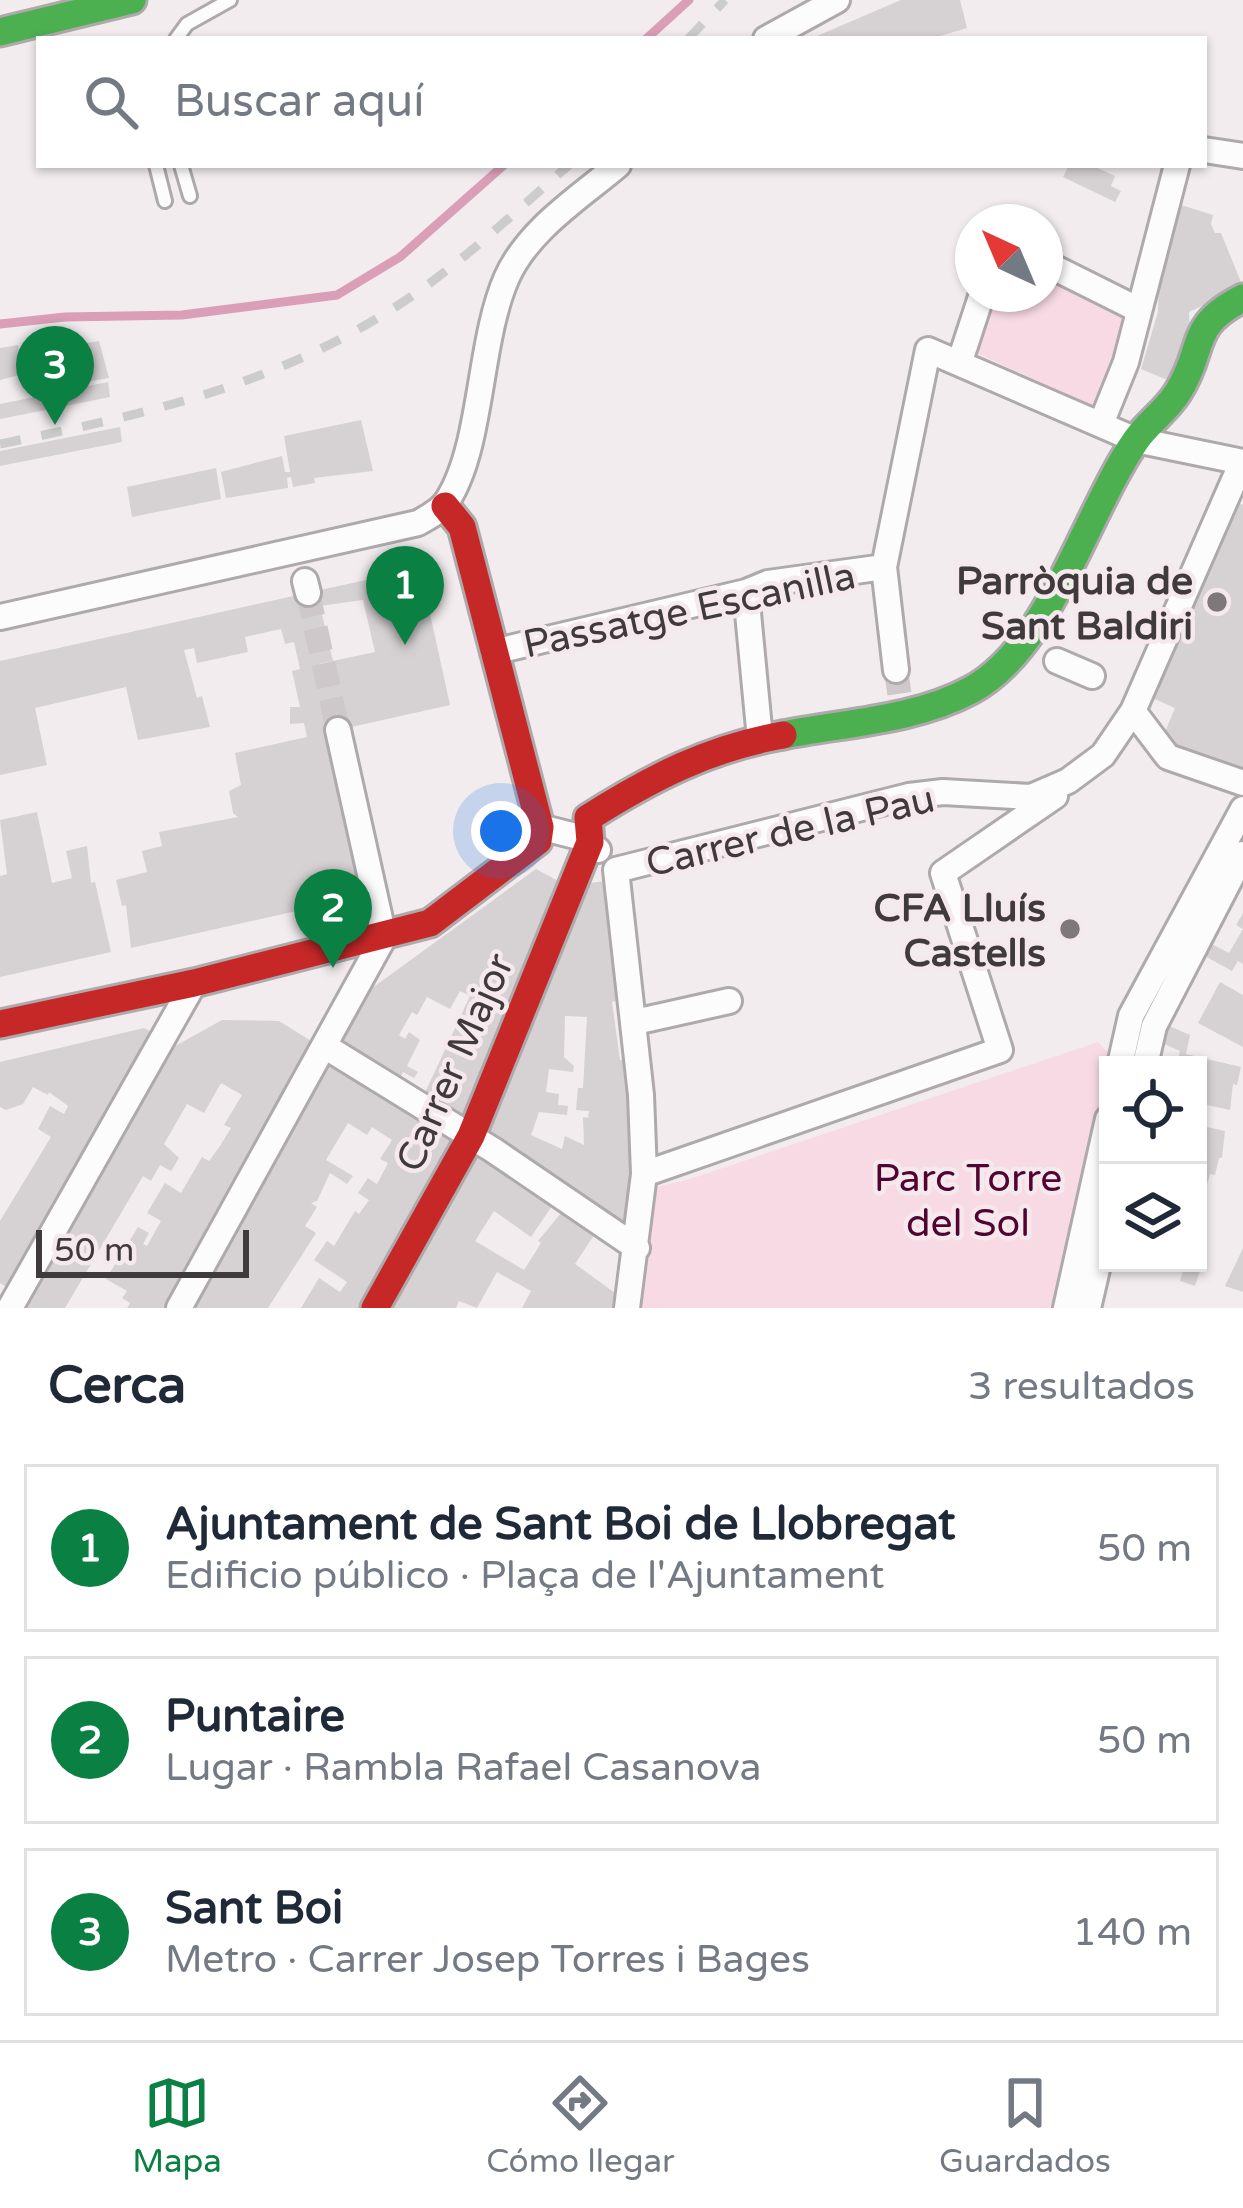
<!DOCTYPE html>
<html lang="es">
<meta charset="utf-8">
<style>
:root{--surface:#fff;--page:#f2f2f3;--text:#1f2937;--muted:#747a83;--line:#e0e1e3;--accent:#0b8043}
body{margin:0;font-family:"Varela Round",sans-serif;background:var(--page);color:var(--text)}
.controls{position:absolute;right:36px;bottom:36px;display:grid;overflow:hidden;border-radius:0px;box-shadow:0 3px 9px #0004}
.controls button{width:108px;height:108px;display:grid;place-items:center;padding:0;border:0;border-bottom:3px solid var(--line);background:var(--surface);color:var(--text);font:60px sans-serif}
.compass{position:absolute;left:955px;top:204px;width:108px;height:108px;border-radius:50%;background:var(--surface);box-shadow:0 3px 9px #0004;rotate:316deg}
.scale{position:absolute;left:36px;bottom:30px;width:213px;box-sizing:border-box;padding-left:12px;border:6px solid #3f3a3b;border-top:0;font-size:33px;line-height:42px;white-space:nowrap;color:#3f3a3b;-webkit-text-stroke:9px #f5e9ed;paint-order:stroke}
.you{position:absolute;left:501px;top:831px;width:42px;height:42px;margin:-30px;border:9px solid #fff;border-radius:50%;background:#1a73e8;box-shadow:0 0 0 18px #1a73e833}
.badge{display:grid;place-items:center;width:78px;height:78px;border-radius:50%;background:var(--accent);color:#fff;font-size:39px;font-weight:700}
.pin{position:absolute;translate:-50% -99px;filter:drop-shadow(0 3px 6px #0008)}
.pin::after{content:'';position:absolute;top:63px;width:42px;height:36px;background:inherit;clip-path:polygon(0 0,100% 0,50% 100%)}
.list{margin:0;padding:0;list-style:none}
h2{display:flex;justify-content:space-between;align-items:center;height:156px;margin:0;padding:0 48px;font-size:51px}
h2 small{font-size:39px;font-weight:400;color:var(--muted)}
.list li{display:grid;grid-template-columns:78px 1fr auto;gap:36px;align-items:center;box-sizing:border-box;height:168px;margin:0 24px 24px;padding:0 24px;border:3px solid var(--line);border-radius:0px}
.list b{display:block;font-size:45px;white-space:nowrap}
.list p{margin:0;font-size:39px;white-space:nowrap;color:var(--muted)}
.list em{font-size:39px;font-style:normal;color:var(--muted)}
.icon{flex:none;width:66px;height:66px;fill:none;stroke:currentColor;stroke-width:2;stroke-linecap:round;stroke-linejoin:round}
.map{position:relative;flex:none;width:1243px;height:1308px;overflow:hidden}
.search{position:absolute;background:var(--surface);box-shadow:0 3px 9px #0004;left:36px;right:36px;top:36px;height:132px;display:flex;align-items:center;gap:30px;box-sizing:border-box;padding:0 42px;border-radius:0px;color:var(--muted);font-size:45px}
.sheet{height:732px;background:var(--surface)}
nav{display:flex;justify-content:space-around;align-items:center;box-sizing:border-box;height:168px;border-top:3px solid var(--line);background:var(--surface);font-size:33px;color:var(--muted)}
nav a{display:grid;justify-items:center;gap:6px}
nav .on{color:var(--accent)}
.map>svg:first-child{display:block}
.green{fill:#f8dae5}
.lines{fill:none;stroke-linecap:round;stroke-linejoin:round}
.stream{stroke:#da9eb7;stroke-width:9}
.building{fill:#d6d1d2;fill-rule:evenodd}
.street-tunnel{stroke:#cec8ca;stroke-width:24;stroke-dasharray:24 12;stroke-linecap:butt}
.lane-casing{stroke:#aea9ab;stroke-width:18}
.street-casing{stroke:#aea9ab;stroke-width:30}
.fast-casing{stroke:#aea9ab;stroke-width:33}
.jam-casing{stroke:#aea9ab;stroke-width:33}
.lane{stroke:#fdfcfc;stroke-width:12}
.street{stroke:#fdfcfc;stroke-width:24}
.fast{stroke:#4caf50;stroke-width:27}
.jam{stroke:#c62828;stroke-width:27}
.rail{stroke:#cdcccc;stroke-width:9;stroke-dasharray:21 21;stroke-linecap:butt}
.poi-dot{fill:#7e787a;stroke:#f5e9ed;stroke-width:4.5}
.labels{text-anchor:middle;stroke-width:9;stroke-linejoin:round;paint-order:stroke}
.poi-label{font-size:39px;font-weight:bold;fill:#3f3a3b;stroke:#f5e9ed;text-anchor:end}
.street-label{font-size:39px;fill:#3f3a3b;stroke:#f5e9ed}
.park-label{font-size:39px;fill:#51042f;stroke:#f5e9ed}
</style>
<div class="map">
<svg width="1243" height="1308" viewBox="0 0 1243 1308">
<rect width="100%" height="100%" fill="#f2ecee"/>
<!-- green -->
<path class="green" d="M1045,271L1131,316L1100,409L976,353L991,294H1045Z
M1098,1042L1114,1058L1112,1065H1108V1080L1055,1308H641L655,1187L687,1180Z"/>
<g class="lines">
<!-- stream -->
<path class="stream" d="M646,39L689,0
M0,324L65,317L182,315L337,295L400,257L504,165"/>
</g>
<!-- building -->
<path class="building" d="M901,0H960L967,28L930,39H810Z
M1069,165H1091L1115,176L1111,186L1121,191L1115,202L1063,177Z
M1178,204L1213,215L1211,224L1215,233H1221L1243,287L1189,312L1190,336L1170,381L1141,369L1158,312L1159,280Z
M61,337L63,347L99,341L109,378L28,392L23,374L0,380V348L18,345L19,355L45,350L43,341Z
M108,382L110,397L0,419V404Z
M361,420L373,471L314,478L315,483L293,487L291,477L287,478L288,488L226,498L221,472L282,456L285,472H290L284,436Z
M120,427L122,442L0,466V451Z
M216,468L221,499L132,517L127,487Z
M1235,501L1243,505V772L1162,739L1175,708L1150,697Z
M420,568L450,705L329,732L364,896L131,948L126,905L122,906L116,880L147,872L142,851L162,846L159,832L238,817L233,813L229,791L241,785L235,753L307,737L304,723L290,724V707H300L292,671L300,669L294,642L285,644L281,629L245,637L248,652L197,663L194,648L184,650L197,698L202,696L210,727L138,740L126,687L35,708L47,765L0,775V661ZM363,600L375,652L333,661L335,671L321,675L319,664L333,661L320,606Z
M37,812L52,883L72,878L66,851L87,846L91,883L95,882L111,952L0,977V876L7,874L0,820Z
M536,869L564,884L464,1124L423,1097L470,996L460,991L450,1009L427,997L417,1015L412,1012L399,1035L405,1039L409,1032L420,1040L407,1066L418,1072L414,1078L403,1072L399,1081L339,1042L368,991Z
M606,881L621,1000L612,1002L620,1060L628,1059L631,1164L627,1232L482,1134L589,883ZM565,1016L587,1017L583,1088H578L576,1110L589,1111L588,1118L583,1117L584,1145L565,1136L562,1149L531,1135L539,1112L567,1115L568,1106L558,1105L559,1094L546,1092L549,1069L573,1072L574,1066L564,1057Z
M1243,913V964L1238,961L1232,971L1203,955L1210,943L1229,953L1243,929L1236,925Z
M1220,982L1243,995V1047L1198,1023Z
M222,1020L279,1021L311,1041L307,1063L167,1308H127L130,1303L122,1298L127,1291L106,1279L138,1227L149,1233L143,1244L147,1246L161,1221L147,1213L165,1183L181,1193L202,1157L209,1161L220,1146L231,1128L224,1125L242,1095L221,1083L204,1113L187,1104L164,1144L179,1158L171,1171L160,1165L151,1181L143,1176L65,1308H18L168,1050Z
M1167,1025L1190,1035L1186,1054L1241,1067L1237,1085L1233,1084L1230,1110L1198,1103V1065H1177L1180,1051L1162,1043Z
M144,1028L155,1034L12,1291L0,1283V1221L51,1137L38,1129L50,1106L64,1114L68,1106L49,1092L48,1095L33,1087L23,1104L6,1110L0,1107V1062Z
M329,1060L453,1141L365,1308H301L319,1278L340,1292L347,1282L314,1260L327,1241L334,1246L355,1211L359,1214L369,1200L358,1193L368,1178L377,1184L388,1163L380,1159L392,1140L372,1127L367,1135L348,1123L326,1160L353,1176L347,1184L330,1173L317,1201L311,1203L317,1207L305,1226L316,1233L268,1308H190Z
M1198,1125L1225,1131L1222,1158H1219L1215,1175L1210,1174L1206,1188L1198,1186Z
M474,1148L556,1200L531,1237L494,1211L475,1241L524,1270L541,1243L538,1241L566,1207L598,1229L575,1264L615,1293L612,1308H522L531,1291L497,1272L477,1308L459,1301L456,1308H384Z
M1243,1248V1292L1225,1286Z
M1198,1251L1206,1253L1195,1286L1180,1281L1185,1263H1198Z"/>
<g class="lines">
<!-- street-tunnel -->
<path class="street-tunnel" d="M308,593L338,730
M896,670L902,712"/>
<defs>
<path id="lane" d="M176,39L187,24L230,0
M156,165L165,201
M181,165L190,196"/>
<path id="street" d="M766,39L837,0
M1204,150L1243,156
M1045,263L1139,310
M960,361L982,294
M1101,424L1126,362L1177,165
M305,581L308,593
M746,592L760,739
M0,617L418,523C428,517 441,511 447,501C483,446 478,342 507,277C529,229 579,198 618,165
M493,652L746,592L768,583L884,567
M1057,661L1092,676
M896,670L884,567L928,350L1136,440L1243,462
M1133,711L1168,757L1243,783
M540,827L583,838L598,850
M616,870L909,796L943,792L1031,797L1068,781L1103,755L1133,711L1242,462
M616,870L641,1095L644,1174L627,1308
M635,1022L729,1001
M326,1047L493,1150L637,1248
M1120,1065L1131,1016L1243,809
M1145,1065L1154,1026L1243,854
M644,1174L1000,1050L943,873L1055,796
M10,1308L194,983
M179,1308L384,937L338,730
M1066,1308L1108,1119
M1088,1308L1108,1222"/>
<path id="fast" d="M0,32L132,0
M783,735C843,723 916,720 971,690C1049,649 1086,512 1136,440C1148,423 1167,410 1178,392C1206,348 1187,326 1243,298"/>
<path id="jam" d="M0,1024L194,983L430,923L538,841L540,827L462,527L445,506
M375,1308L471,1136L590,842L588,818C651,778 709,748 783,735"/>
</defs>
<!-- lane casing -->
<use href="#lane" class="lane-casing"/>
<!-- street casing -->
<use href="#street" class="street-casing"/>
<!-- fast casing -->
<use href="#fast" class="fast-casing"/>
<!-- jam casing -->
<use href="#jam" class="jam-casing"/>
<!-- lane -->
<use href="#lane" class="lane"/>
<!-- street -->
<use href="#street" class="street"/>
<!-- fast -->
<use href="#fast" class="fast"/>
<!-- jam -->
<use href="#jam" class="jam"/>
<!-- rail -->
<path class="rail" d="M688,39L725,0
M0,444C147,414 279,385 406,300C464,261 516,211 569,165"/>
</g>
<!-- markers -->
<g class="poi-dot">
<circle cx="1217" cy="602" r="12"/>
<circle cx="1070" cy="929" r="12"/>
</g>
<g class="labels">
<!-- poi labels -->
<g class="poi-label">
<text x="1193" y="594">Parròquia de<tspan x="1193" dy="45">Sant Baldiri</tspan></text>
<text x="1046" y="921">CFA Lluís<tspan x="1046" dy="45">Castells</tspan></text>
</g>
<!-- street labels -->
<g class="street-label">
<text transform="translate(689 609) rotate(-12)" y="14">Passatge Escanilla</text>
<text transform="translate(790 830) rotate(-13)" y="14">Carrer de la Pau</text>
<text transform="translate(454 1062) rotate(-66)" y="14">Carrer Major</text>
</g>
<!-- park labels -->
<g class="park-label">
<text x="968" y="1191">Parc Torre<tspan x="968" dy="45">del Sol</tspan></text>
</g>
</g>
</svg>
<div class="controls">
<button><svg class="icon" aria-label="locate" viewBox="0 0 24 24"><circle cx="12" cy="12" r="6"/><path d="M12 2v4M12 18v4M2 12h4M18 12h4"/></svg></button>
<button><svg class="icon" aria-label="layers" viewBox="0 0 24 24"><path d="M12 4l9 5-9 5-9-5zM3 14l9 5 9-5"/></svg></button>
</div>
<svg class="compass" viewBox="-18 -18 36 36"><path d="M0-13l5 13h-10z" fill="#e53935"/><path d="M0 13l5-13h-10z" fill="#747a83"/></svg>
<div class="scale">50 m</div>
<div class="you"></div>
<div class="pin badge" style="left:405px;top:645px">1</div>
<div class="pin badge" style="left:333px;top:968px">2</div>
<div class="pin badge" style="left:55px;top:425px">3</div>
<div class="search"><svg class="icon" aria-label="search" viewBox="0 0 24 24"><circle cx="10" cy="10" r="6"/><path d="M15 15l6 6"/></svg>Buscar aquí</div>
</div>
<section class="sheet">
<h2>Cerca<small>3 resultados</small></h2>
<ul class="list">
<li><span class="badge">1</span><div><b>Ajuntament de Sant Boi de Llobregat</b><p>Edificio público · Plaça de l'Ajuntament</p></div><em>50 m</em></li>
<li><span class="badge">2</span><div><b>Puntaire</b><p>Lugar · Rambla Rafael Casanova</p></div><em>50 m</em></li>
<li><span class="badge">3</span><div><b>Sant Boi</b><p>Metro · Carrer Josep Torres i Bages</p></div><em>140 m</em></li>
</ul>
</section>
<nav>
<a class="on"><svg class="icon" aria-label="map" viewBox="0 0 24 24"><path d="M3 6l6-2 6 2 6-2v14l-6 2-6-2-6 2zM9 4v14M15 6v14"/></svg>Mapa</a>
<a><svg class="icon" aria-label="directions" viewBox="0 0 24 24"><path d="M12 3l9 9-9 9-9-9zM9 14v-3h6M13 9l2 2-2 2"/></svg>Cómo llegar</a>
<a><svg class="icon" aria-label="saved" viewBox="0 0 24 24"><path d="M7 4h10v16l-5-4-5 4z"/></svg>Guardados</a>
</nav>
